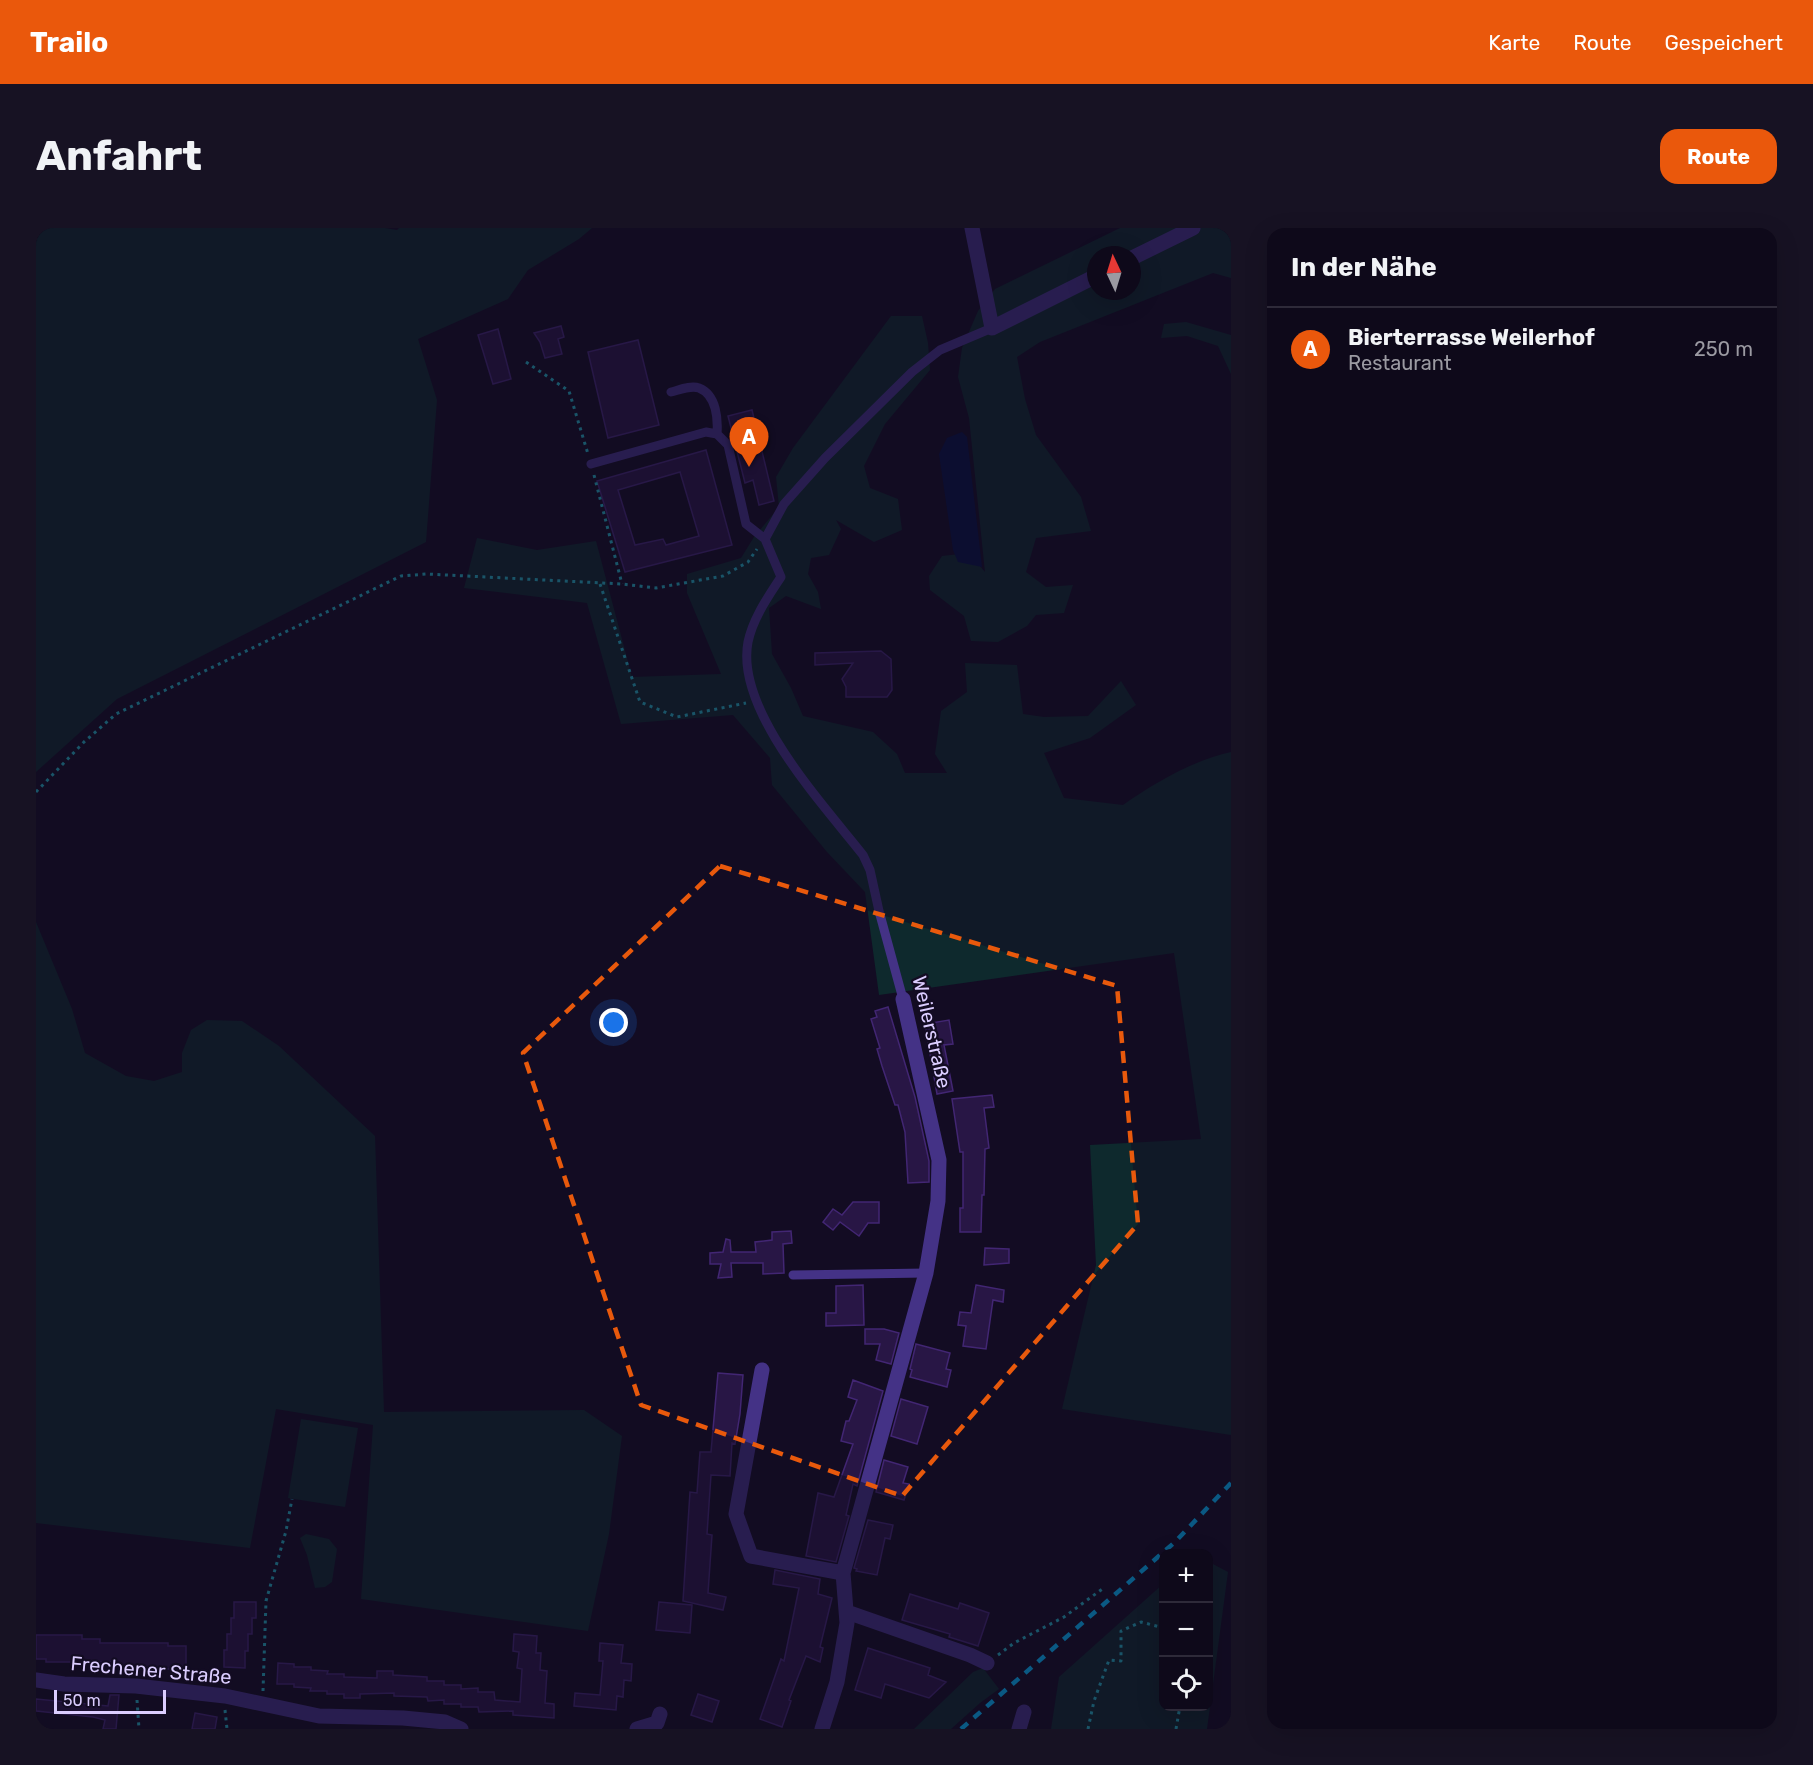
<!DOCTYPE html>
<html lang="de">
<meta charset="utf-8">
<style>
:root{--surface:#0e091a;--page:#171223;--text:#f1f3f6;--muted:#9b9aa2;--line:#2e2a39;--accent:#ea580c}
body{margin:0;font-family:Rubik,sans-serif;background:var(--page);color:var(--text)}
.controls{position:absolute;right:18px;bottom:18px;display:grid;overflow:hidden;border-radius:12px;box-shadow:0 6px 24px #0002}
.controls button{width:54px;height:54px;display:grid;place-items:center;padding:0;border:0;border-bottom:2px solid var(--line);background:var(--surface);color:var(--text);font:30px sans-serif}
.compass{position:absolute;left:1051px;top:18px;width:54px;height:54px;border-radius:50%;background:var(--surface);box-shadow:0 6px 24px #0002;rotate:356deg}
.scale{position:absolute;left:18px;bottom:15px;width:112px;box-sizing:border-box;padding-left:6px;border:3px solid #dbcdff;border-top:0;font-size:16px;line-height:21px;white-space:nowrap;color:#dbcdff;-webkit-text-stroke:4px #130c23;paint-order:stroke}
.you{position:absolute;left:578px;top:795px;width:21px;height:21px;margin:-15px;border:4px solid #fff;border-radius:50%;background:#1a73e8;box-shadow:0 0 0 9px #1a73e833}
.badge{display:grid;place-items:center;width:39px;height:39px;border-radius:50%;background:var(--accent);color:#fff;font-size:20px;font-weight:700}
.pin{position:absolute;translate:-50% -50px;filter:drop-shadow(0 2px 3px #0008)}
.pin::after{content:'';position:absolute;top:32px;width:21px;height:18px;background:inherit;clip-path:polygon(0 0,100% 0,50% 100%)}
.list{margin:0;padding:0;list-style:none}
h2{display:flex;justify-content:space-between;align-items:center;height:78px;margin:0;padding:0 24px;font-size:26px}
h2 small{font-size:20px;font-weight:400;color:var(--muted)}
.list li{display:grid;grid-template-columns:39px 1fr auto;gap:18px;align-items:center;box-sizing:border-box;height:84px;padding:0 24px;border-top:2px solid var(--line)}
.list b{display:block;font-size:22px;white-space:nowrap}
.list p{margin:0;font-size:20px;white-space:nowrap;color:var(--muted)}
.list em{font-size:20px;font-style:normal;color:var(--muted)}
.icon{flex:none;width:33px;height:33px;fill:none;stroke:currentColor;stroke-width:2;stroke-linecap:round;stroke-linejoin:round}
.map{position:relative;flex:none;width:1195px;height:1501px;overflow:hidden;border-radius:18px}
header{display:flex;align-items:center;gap:36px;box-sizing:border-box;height:84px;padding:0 30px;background:var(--accent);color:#fff}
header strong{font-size:28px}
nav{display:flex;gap:33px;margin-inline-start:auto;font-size:21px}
.intro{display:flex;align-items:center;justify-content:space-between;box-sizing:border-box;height:144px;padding:0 36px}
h1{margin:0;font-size:42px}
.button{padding:15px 27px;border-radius:18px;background:var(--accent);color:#fff;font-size:21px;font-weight:700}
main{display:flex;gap:36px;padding:0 36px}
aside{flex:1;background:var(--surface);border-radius:18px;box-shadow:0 6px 24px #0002}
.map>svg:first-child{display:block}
.green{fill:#0e292d;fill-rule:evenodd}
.water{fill:#051142}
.building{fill:#281645;stroke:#422673;stroke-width:1.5;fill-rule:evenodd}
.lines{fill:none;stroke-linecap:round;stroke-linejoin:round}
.path{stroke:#23acbd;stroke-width:3;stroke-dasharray:3 4.5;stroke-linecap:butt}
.service{stroke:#443286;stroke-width:9}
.minor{stroke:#443286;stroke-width:15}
.rail{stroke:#00b5f8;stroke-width:4.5;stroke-dasharray:9 8;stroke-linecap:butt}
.marked{fill:none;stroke:#e8590c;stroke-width:4.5;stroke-dasharray:12 8;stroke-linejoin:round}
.labels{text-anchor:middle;stroke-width:4.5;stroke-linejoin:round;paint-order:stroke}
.street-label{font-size:20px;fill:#dbcdff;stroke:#130c23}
</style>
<header>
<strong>Trailo</strong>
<nav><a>Karte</a><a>Route</a><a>Gespeichert</a></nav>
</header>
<div class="intro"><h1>Anfahrt</h1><a class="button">Route</a></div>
<main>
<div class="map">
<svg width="1195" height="1501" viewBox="0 0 1195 1501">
<rect width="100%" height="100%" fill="#130c23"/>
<!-- green -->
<path class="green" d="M0,0H349L361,2L363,0H556L543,11L492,42L472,71L382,111L401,172L390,314L81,471L0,544Z
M1084,0H1195V50L1177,45L1004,114L981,129L989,171L1000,207L1045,269L1055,303L1000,310L990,344L1010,359L1037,357L1028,385L1000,387L991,398L962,414L935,413L928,388L894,362L893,348L906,328L933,325L949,344L933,190L922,149L926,120L942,83L959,61ZM1060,27H1096V63H1060Z
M855,88H886L892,115L894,142L849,196L828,238L834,260L862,271L866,302L838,314L800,292L805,301L793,327L775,330L772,346L782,364L785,381L750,368L733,380L736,426L755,460L767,488L837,504L861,526L869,545H911L899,526L905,483L931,464L929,435L981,437L987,486L1008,489L1052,488L1085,453L1100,477L1054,510L1008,525L1028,570L1087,577C1118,555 1158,532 1195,524V1207L1026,1181L1060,1037L1054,917L1165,911L1138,725L843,767L829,664L791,624L736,557L734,530L697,487L585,496L551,375L428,360L441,310L501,322L560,313L596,449L685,446L651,365V346L705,330L718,309L743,279L740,249L757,220Z
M1150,94L1195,107V146L1182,118L1151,108L1125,110L1128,96Z
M0,694L36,781L49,825L90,848L118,853L146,844V825L155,802L171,792L206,793L243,818L339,908L348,1184L548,1182L586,1208L573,1306L552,1403L325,1371L337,1197L240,1181L214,1320L0,1295Z
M265,1191L322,1200L309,1279L252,1270Z
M270,1306L293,1311L301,1321L296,1354L289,1359L279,1360L271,1327L264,1310Z
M1173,1334L1192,1344L1171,1501H1015L1023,1449L1127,1356L1128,1478H1172Z
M947,1440L963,1461L944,1475L915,1501H878L937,1444Z"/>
<!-- water -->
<path class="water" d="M926,204L931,209L946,339L922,334L917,322L903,226L911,210Z"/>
<!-- building -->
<path class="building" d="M525,98L528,109L522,111L526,126L509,130L504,114L498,105Z
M462,101L475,151L457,156L442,107Z
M602,112L623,197L572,210L552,124Z
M716,182L738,273L723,277L717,252L709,255L692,188Z
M670,222L696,317L589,344L561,253ZM644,244L663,308L630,317L627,311L599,317L582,262Z
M845,423L855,431L856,462L851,469H810V459L806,451L817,435L779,437V425Z
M852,779L879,869L893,933V954L872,955L869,904L862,877H859L846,838L841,821L844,820L835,791L841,789L839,783Z
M913,792L917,816L908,817L917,863L901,866L889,796Z
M956,867L958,879L948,880L953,920L949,921L948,967H946L945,1004H924V980H927V924H924L916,871Z
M817,974H843V995H832L823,1008L804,994L797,1002L787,994L797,981L806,987Z
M755,1003L756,1015L747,1016L748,1045L727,1046V1035H695L696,1049L682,1050L685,1036H674V1025L687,1024L690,1011L694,1012L695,1024H720L719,1014L736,1012V1004Z
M949,1020L973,1021V1035L948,1037Z
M827,1057L828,1097L790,1098V1085H800V1058Z
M940,1057L968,1062L967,1074L957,1072L950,1121L927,1118L930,1098L922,1097L924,1084L935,1085Z
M829,1101H848L863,1105L855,1136L840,1132L844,1116H829Z
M880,1116L914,1125L910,1141L915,1142L911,1159L874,1149L876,1142L874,1141Z
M682,1145L707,1147L704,1186L699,1216L696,1215L694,1248L675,1247L671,1306L676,1307L672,1365L690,1369L687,1382L647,1373L654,1264L661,1265L664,1224H675Z
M817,1152L847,1163L821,1258L817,1256L810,1287L813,1288L800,1334L770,1328L782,1265L798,1269L817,1216L805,1213L810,1193H813L821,1172L812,1169Z
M865,1171L892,1179L881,1216L855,1208Z
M848,1232L872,1239L867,1255L873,1256L868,1272L840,1264Z
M832,1292L857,1297L854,1311L849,1310L841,1347L820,1343L821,1341L818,1340Z
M739,1342L784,1351L782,1366L796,1370L784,1419L787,1420L784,1434L770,1428L753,1472L755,1473L746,1499L724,1491L745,1431L748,1433L763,1360L737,1356Z
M874,1366L922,1381L924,1375L953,1385L942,1418L913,1409L914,1406L866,1392Z
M198,1374H220V1390H216V1406H212V1423H209V1440L188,1439V1422H191V1406H195V1390H198Z
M623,1374L656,1377L654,1405L620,1402Z
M478,1406L501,1408L500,1425H505L504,1442L511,1443L509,1475L518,1476V1490L477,1487V1483L443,1484L442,1479H425V1476H408V1472L392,1473L391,1469L358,1468V1465L324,1466V1470H308V1466H291V1463H274L275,1460L258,1459V1456H241L242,1435L258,1436V1439H275V1442L292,1443L291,1446H308V1449L341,1450V1443H357V1447L391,1449V1453H408V1457H425V1461L442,1460V1464H458L459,1472L484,1474L486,1441L481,1440L483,1424L477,1423Z
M0,1407H46V1411H64V1415H132V1418H150V1441H96V1438H78V1434H10V1431H0Z
M564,1415L587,1417L585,1435L596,1436L595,1453L588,1452L587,1469L581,1468L580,1482L538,1478L539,1465L564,1467L567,1433H563Z
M832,1420L894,1440L892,1447L910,1454L893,1470L849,1456L845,1470L819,1462Z
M662,1466L683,1473L676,1494L655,1487Z
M74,1467H83L80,1501H67L69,1492L57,1489L0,1483V1471L72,1478Z
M159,1485L181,1489L179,1501H156Z"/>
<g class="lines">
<!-- path -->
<path class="path" d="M490,134L533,163L552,226
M558,247L586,356
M564,356L604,474L641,489L710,475
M0,564L48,514L80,486L365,348L391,346L586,356L620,360L687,348L712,334L721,321
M962,1427L978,1415L1028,1389L1069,1359
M227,1463L230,1373L250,1303L256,1271
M101,1472L103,1501
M189,1482L191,1501
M1052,1501L1058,1473L1073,1432L1085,1433V1403L1105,1394L1128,1400
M1140,1501L1144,1478"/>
<!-- service -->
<path class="service" d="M635,164C643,162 655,157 663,160C681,167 682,192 681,206
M555,236L670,204L681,206L692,217L710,296L729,311L745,349C732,369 717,390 712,414C699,482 787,576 827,627L834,642L843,683L867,771
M729,311L748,276L789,230L876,144L904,122L956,100
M757,1047L890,1045"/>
<!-- minor -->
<path class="minor" d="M936,0L956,100L1060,48
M1096,30L1157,0
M726,1142L700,1286L715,1328L807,1345
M811,1384L934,1427L951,1435
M0,1452L28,1456L100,1458L189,1468L283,1488L367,1490L409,1494L425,1501
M601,1501L621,1495L624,1486
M786,1501L801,1454L811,1395L807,1345L890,1045L902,973L903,932L867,771
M983,1501L988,1484"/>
<!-- rail -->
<path class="rail" d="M925,1501L1139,1314L1195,1255"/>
</g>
<!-- marked area -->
<path d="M0 0H1195V1501H0ZM684,638L1081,758L1102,996L866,1268L605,1177L487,825Z" fill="#130c23" fill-opacity=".55" fill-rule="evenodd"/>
<path class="marked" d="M684,638L1081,758L1102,996L866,1268L605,1177L487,825Z"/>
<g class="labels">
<!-- street labels -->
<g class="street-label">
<text transform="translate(896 804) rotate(77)" y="7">Weilerstraße</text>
<text transform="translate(115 1442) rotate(5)" y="7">Frechener Straße</text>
</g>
</g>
</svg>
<div class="controls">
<button>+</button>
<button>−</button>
<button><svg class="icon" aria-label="locate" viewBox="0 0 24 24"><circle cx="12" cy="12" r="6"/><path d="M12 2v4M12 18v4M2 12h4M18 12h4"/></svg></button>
</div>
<svg class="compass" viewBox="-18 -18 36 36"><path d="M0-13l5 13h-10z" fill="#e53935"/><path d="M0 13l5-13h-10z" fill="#9b9aa2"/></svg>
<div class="scale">50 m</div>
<div class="you"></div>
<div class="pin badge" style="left:713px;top:239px">A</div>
</div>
<aside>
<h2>In der Nähe<small></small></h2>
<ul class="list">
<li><span class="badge">A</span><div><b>Bierterrasse Weilerhof</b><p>Restaurant</p></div><em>250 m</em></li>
</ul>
</aside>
</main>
